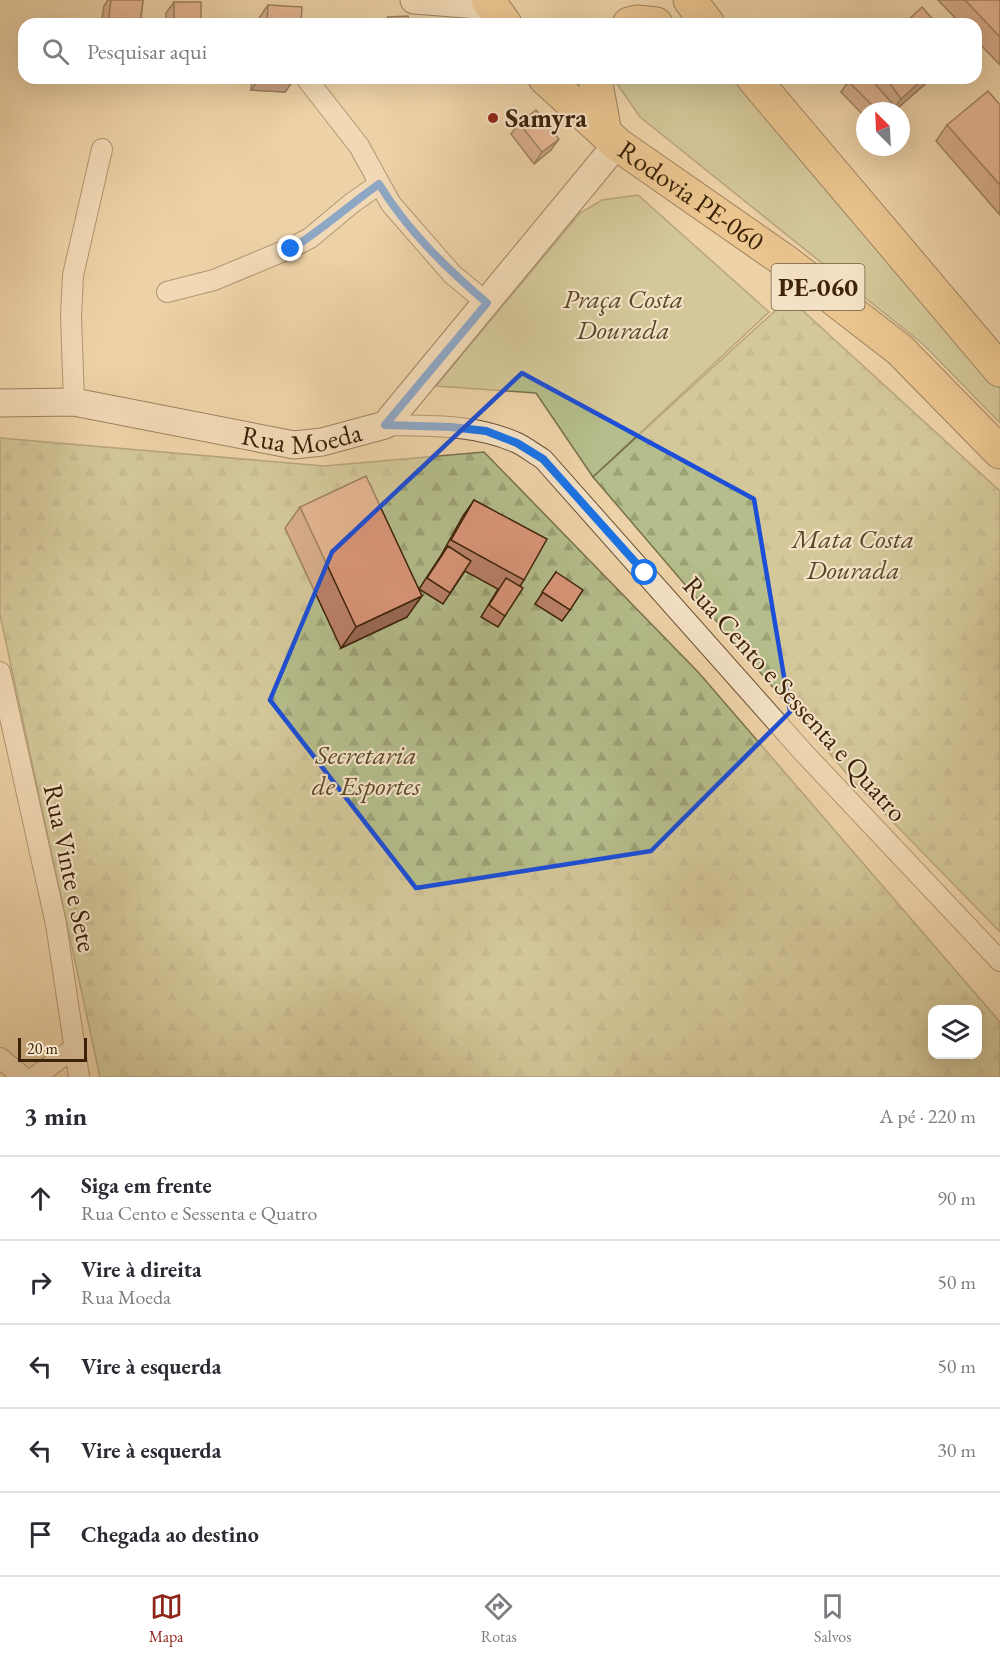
<!DOCTYPE html>
<html lang="pt">
<meta charset="utf-8">
<style>
:root{--surface:#fff;--page:#f2f2f3;--text:#2b2b33;--muted:#7c7c81;--line:#e1e1e2;--accent:#8f2418}
body{margin:0;font-family:"EB Garamond",serif;background:var(--page);color:var(--text)}
.controls{position:absolute;right:18px;bottom:18px;display:grid;overflow:hidden;border-radius:12px;box-shadow:0 6px 24px #0002}
.controls button{width:54px;height:54px;display:grid;place-items:center;padding:0;border:0;border-bottom:2px solid var(--line);background:var(--surface);color:var(--text);font:30px sans-serif}
.compass{position:absolute;left:856px;top:102px;width:54px;height:54px;border-radius:50%;background:var(--surface);box-shadow:0 6px 24px #0002;rotate:336deg}
.scale{position:absolute;left:18px;bottom:15px;width:69px;box-sizing:border-box;padding-left:6px;border:3px solid #3c2208;border-top:0;font-size:16px;line-height:21px;white-space:nowrap;color:#3c2208;-webkit-text-stroke:4px #f4e2c6;paint-order:stroke}
.stop{position:absolute;width:18px;height:18px;margin:-14px;border:4px solid #1a73e8;border-radius:50%;background:#fff}
.stop.end{background:#1a73e8;border-color:#fff;box-shadow:0 2px 6px #0008}
.list{margin:0;padding:0;list-style:none}
h2{display:flex;justify-content:space-between;align-items:center;height:78px;margin:0;padding:0 24px;font-size:26px}
h2 small{font-size:20px;font-weight:400;color:var(--muted)}
.list li{display:grid;grid-template-columns:39px 1fr auto;gap:18px;align-items:center;box-sizing:border-box;height:84px;padding:0 24px;border-top:2px solid var(--line)}
.list b{display:block;font-size:22px;white-space:nowrap}
.list p{margin:0;font-size:20px;white-space:nowrap;color:var(--muted)}
.list em{font-size:20px;font-style:normal;color:var(--muted)}
.icon{flex:none;width:33px;height:33px;fill:none;stroke:currentColor;stroke-width:2;stroke-linecap:round;stroke-linejoin:round}
.map{position:relative;flex:none;width:1000px;height:1077px;overflow:hidden}
.search{position:absolute;background:var(--surface);box-shadow:0 6px 24px #0002;left:18px;right:18px;top:18px;height:66px;display:flex;align-items:center;gap:15px;box-sizing:border-box;padding:0 21px;border-radius:18px;color:var(--muted);font-size:22px}
.sheet{height:498px;background:var(--surface)}
nav{display:flex;justify-content:space-around;align-items:center;box-sizing:border-box;height:84px;border-top:2px solid var(--line);background:var(--surface);font-size:16px;color:var(--muted)}
nav a{display:grid;justify-items:center;gap:3px}
nav .on{color:var(--accent)}
.map>svg:first-child{display:block}
.green{fill:#b4bd8b;stroke:#78704a;stroke-width:1.5}
.forest{fill:url(#forest-firs);stroke:#78704a;stroke-width:1.5;fill-rule:evenodd}
.lines{fill:none;stroke-linecap:round;stroke-linejoin:round}
.street-casing{stroke:#684e30;stroke-width:22}
.secondary-casing{stroke:#3c2208;stroke-width:29}
.highway-casing{stroke:#3c2208;stroke-width:35}
.street{stroke:#f4e2c6;stroke-width:20}
.secondary{stroke:#f4e2c6;stroke-width:27}
.highway{stroke:#e7b974;stroke-width:33}
.wall{fill:#bb8169;stroke:#3c2208;stroke-width:1.5}
.shaded-wall{fill:#996955;stroke:#3c2208;stroke-width:1.5}
.building{fill:#da967a;stroke:#3c2208;stroke-width:1.5}
.route{stroke:#1a73e8;stroke-width:8}
.marked{fill:none;stroke:#1d4ed8;stroke-width:4.5;stroke-linejoin:round}
.poi-dot{fill:#8f2418;stroke:#f4e2c6;stroke-width:2}
.labels{text-anchor:middle;stroke-width:4.5;stroke-linejoin:round;paint-order:stroke}
.shield{fill:#f4e2c6;stroke:#735c41;stroke-width:1.5}
.shield-label{font-size:26px;font-weight:bold;fill:#3c2208}
.poi-label{font-size:27px;font-weight:bold;fill:#3c2208;stroke:#f4e2c6;text-anchor:start}
.street-label{font-size:27px;fill:#3c2208;stroke:#f4e2c6}
.park-label{font-size:27px;font-style:italic;fill:#5a4929;stroke:#f4e2c6}
</style>
<div class="map">
<svg width="1000" height="1077" viewBox="0 0 1000 1077">
<defs>
<pattern id="forest-firs" width="22" height="20" patternUnits="userSpaceOnUse" patternTransform="scale(1.5)"><rect width="22" height="20" fill="#b4bd8b"/><path d="M5 1l3.5 6h-7zM16 11l3.5 6h-7z" fill="#9ca276"/></pattern>
</defs>
<rect width="100%" height="100%" fill="#eed2a7"/>
<filter id="stains"><feTurbulence type="fractalNoise" baseFrequency=".00333" numOctaves="4"/><feColorMatrix values="0 0 0 0 .2 0 0 0 0 .09 0 0 0 0 .02 0 0 0 .5 -.17"/></filter>
<radialGradient id="worn" r=".72"><stop offset=".6" stop-color="#630" stop-opacity="0"/><stop offset="1" stop-color="#630" stop-opacity=".3"/></radialGradient>
<!-- green -->
<path class="green" d="M613,78H739L1000,382V423L924,345L640,117Z
M638,195L769,312L593,477L536,393L436,386L580,213L602,200Z"/>
<!-- forest -->
<path class="forest" d="M789,298L1000,491V932L854,782L593,477Z
M0,438L324,466L484,452L699,673L1000,1022V1077H100L0,615ZM932,1010H978V1054H932Z"/>
<g class="lines">
<defs>
<path id="street" d="M306,78L359,146L391,204L452,274L487,303
M167,292L214,280L291,248L310,238L352,203L379,184
M74,402L71,316L73,275L102,149
M385,425C429,426 474,424 515,442C525,446 534,454 543,459L803,752L1000,961
M0,672L56,924L79,1077
M0,1058L23,1077
M35,1077L74,1048"/>
<g id="secondary">
<path d="M414,0L492,6"/>
<path id="s1" d="M0,403L74,402L294,445L322,442L385,425L617,144"/>
</g>
<g id="highway">
<path d="M488,0L505,24"/>
<path d="M690,0L708,24"/>
<path d="M629,24L637,22L656,24"/>
<path id="s2" d="M545,78L617,144L785,261L900,350L1000,452"/>
<path d="M595,78L605,133"/>
<path d="M753,78L1000,370"/>
</g>
</defs>
<!-- street casing -->
<use href="#street" class="street-casing"/>
<!-- secondary casing -->
<use href="#secondary" class="secondary-casing"/>
<!-- highway casing -->
<use href="#highway" class="highway-casing"/>
<!-- street -->
<use href="#street" class="street"/>
<!-- secondary -->
<use href="#secondary" class="secondary"/>
<!-- highway -->
<use href="#highway" class="highway"/>
</g>
<!-- wall -->
<path class="wall" d="M108,0H143L140,24H101L104,6Z
M938,0H1000V65L976,40V24H961Z
M174,2L201,24H166V13Z
M268,5L301,24H256L257,21Z
M388,17L409,24H384Z
M252,78H295L285,92L251,90Z
M851,78H932L897,109V111H865V117L841,92Z
M1000,105V215L936,141L947,125Z
M519,123L551,150L534,164L511,134Z
M474,500L524,580L520,586L505,616L498,627L481,617L498,589L465,571L443,604L419,589L440,557L463,516Z
M300,507L407,617L341,648L285,528Z
M556,572L570,610L562,621L535,604Z"/>
<!-- shaded-wall -->
<path class="shaded-wall" d="M260,78H295L285,92L251,90Z
M385,78H405L404,79L384,80Z
M924,78H932L894,111H892L901,99Z
M559,139L551,150L534,164L542,152Z
M422,596L407,617L341,648L356,627Z"/>
<!-- building -->
<path class="building" d="M111,0H143L140,24H108Z
M965,0H1000V37Z
M174,2H201V24H174Z
M268,5L302,7L301,24H267Z
M922,7L937,24H904Z
M408,16L409,24H389L388,17Z
M464,20V24H434Z
M851,78H870L898,110L896,111H878L848,81Z
M886,78H924L901,99Z
M988,91L1000,105V185L947,125Z
M536,110L559,139L542,152L519,123Z
M366,476L422,596L356,627L300,507Z
M474,500L547,539L524,580L451,540Z
M448,546L471,561L450,593L427,578Z
M556,572L583,590L570,610L542,592Z
M506,578L523,588L505,616L489,605Z"/>
<g class="lines">
<!-- route -->
<path class="route" d="M291,249C322,230 349,205 379,184C407,230 446,268 487,303L385,425L451,427L486,431L517,443L543,459L645,573"/>
</g>
<!-- marked area -->
<path d="M0 0H1000V1077H0ZM522,373L754,499L790,712L651,851L416,888L270,700L332,552Z" fill="#eed2a7" fill-opacity=".55" fill-rule="evenodd"/>
<path class="marked" d="M522,373L754,499L790,712L651,851L416,888L270,700L332,552Z"/>
<!-- markers -->
<circle class="poi-dot" cx="493" cy="118" r="6"/>
<g class="labels">
<!-- shield labels -->
<rect class="shield" x="771.5" y="264" width="93" height="46" rx="4.5"/>
<g class="shield-label">
<text x="818" y="296">PE-060</text>
</g>
<!-- poi labels -->
<g class="poi-label">
<text x="505" y="127">Samyra</text>
</g>
<!-- street labels -->
<g class="street-label">
<text dy="9" stroke="none"><textPath href="#s2" startOffset="188">Rodovia PE-060</textPath></text>
<text dy="9" stroke="none"><textPath href="#s1" startOffset="306">Rua Moeda</textPath></text>
<text transform="translate(795 699) rotate(48)" y="9">Rua Cento e Sessenta e Quatro</text>
<text transform="translate(70 868) rotate(78)" y="9">Rua Vinte e Sete</text>
</g>
<!-- park labels -->
<g class="park-label">
<text x="623" y="308">Praça Costa<tspan x="623" dy="31">Dourada</tspan></text>
<text x="853" y="548">Mata Costa<tspan x="853" dy="31">Dourada</tspan></text>
<text x="366" y="764">Secretaria<tspan x="366" dy="31">de Esportes</tspan></text>
</g>
</g>
<rect width="100%" height="100%" filter="url(#stains)"/>
<rect width="100%" height="100%" fill="url(#worn)"/>
</svg>
<div class="controls">
<button><svg class="icon" aria-label="layers" viewBox="0 0 24 24"><path d="M12 4l9 5-9 5-9-5zM3 14l9 5 9-5"/></svg></button>
</div>
<svg class="compass" viewBox="-18 -18 36 36"><path d="M0-13l5 13h-10z" fill="#e53935"/><path d="M0 13l5-13h-10z" fill="#7c7c81"/></svg>
<div class="scale">20 m</div>
<div class="stop" style="left:645px;top:573px"></div>
<div class="stop end" style="left:291px;top:249px"></div>
<div class="search"><svg class="icon" aria-label="search" viewBox="0 0 24 24"><circle cx="10" cy="10" r="6"/><path d="M15 15l6 6"/></svg>Pesquisar aqui</div>
</div>
<section class="sheet">
<h2>3 min<small>A pé · 220 m</small></h2>
<ul class="list">
<li><svg class="icon" aria-label="ahead" viewBox="0 0 24 24"><path d="M12 20V5M6 11l6-6 6 6"/></svg><div><b>Siga em frente</b><p>Rua Cento e Sessenta e Quatro</p></div><em>90 m</em></li>
<li><svg class="icon" aria-label="right" viewBox="0 0 24 24"><path d="M7 20v-9h11M14 6l5 5-5 5"/></svg><div><b>Vire à direita</b><p>Rua Moeda</p></div><em>50 m</em></li>
<li><svg class="icon" aria-label="left" viewBox="0 0 24 24"><path d="M17 20v-9H6M10 6l-5 5 5 5"/></svg><div><b>Vire à esquerda</b></div><em>50 m</em></li>
<li><svg class="icon" aria-label="left" viewBox="0 0 24 24"><path d="M17 20v-9H6M10 6l-5 5 5 5"/></svg><div><b>Vire à esquerda</b></div><em>30 m</em></li>
<li><svg class="icon" aria-label="arrive" viewBox="0 0 24 24"><path d="M6 21V4h12l-3 4 3 4H6"/></svg><div><b>Chegada ao destino</b></div></li>
</ul>
</section>
<nav>
<a class="on"><svg class="icon" aria-label="map" viewBox="0 0 24 24"><path d="M3 6l6-2 6 2 6-2v14l-6 2-6-2-6 2zM9 4v14M15 6v14"/></svg>Mapa</a>
<a><svg class="icon" aria-label="directions" viewBox="0 0 24 24"><path d="M12 3l9 9-9 9-9-9zM9 14v-3h6M13 9l2 2-2 2"/></svg>Rotas</a>
<a><svg class="icon" aria-label="saved" viewBox="0 0 24 24"><path d="M7 4h10v16l-5-4-5 4z"/></svg>Salvos</a>
</nav>
